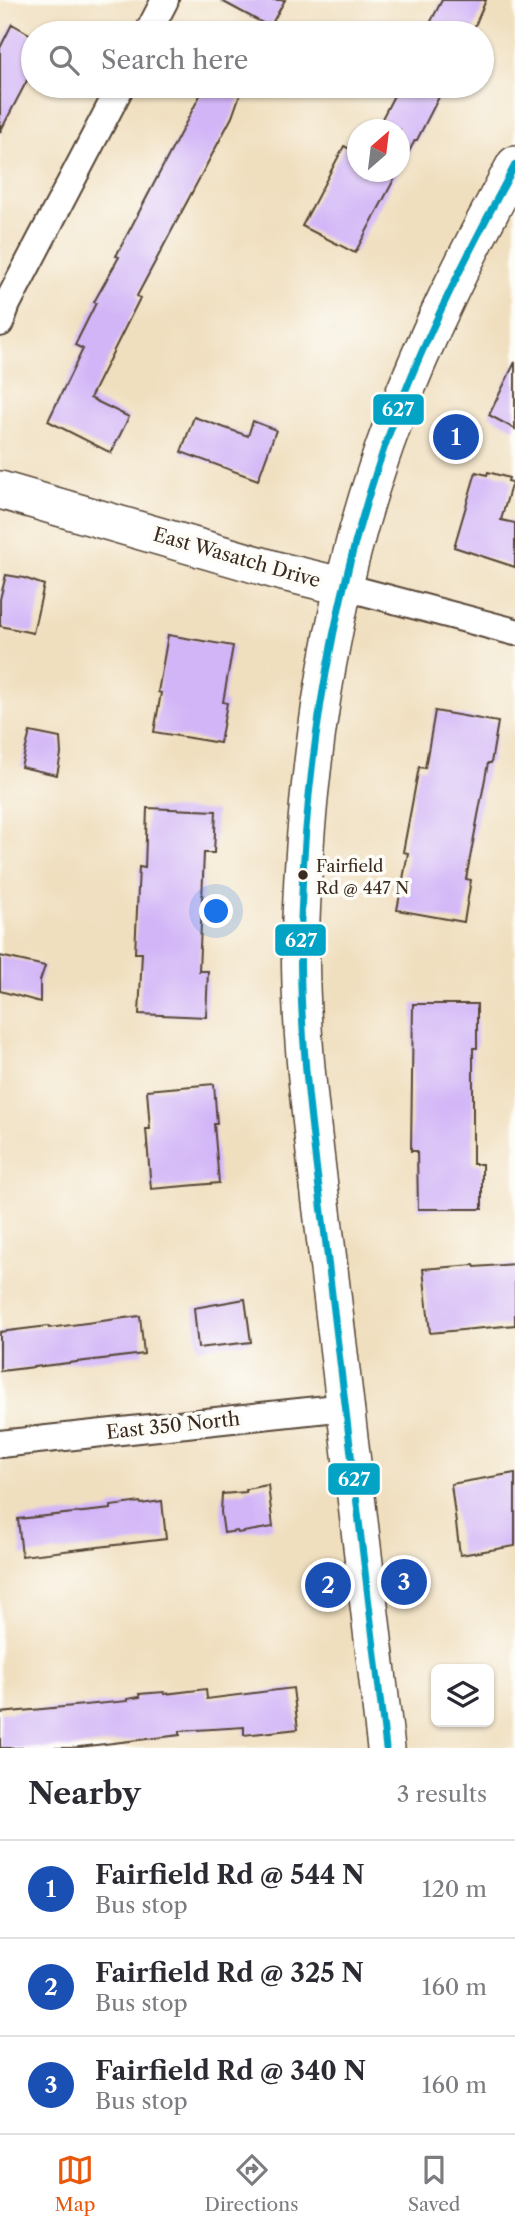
<!DOCTYPE html>
<style>
:root{--surface:#fff;--page:#f2f2f3;--text:#2b2b33;--muted:#7c7c81;--line:#e1e1e2;--accent:#ea580c}
body{margin:0;font-family:"Libre Caslon Text",serif;background:var(--page);color:var(--text)}
.controls{position:absolute;right:21px;bottom:21px;display:grid;overflow:hidden;border-radius:10px;box-shadow:0 2px 5px #0004}
.controls button{width:63px;height:63px;display:grid;place-items:center;padding:0;border:0;border-bottom:2px solid var(--line);background:var(--surface);color:var(--text);font:35px sans-serif}
.compass{position:absolute;left:347px;top:119px;width:63px;height:63px;border-radius:50%;background:var(--surface);box-shadow:0 2px 5px #0004;rotate:28deg}
.you{position:absolute;left:217px;top:912px;width:24px;height:24px;margin:-18px;border:5px solid #fff;border-radius:50%;background:#1a73e8;box-shadow:0 0 0 10px #1a73e833}
.badge{display:grid;place-items:center;width:46px;height:46px;border-radius:50%;background:var(--accent);color:#fff;font-size:23px;font-weight:700}
.pin{position:absolute;translate:-50% -50%;border:4px solid #fff;box-shadow:0 2px 7px #0006}
.list{margin:0;padding:0;list-style:none}
h2{display:flex;justify-content:space-between;align-items:center;height:91px;margin:0;padding:0 28px;font-size:30px}
h2 small{font-size:23px;font-weight:400;color:var(--muted)}
.list li{display:grid;grid-template-columns:46px 1fr auto;gap:21px;align-items:center;box-sizing:border-box;height:98px;padding:0 28px;border-top:2px solid var(--line)}
.list b{display:block;font-size:26px;white-space:nowrap}
.list p{margin:0;font-size:23px;white-space:nowrap;color:var(--muted)}
.list em{font-size:23px;font-style:normal;color:var(--muted)}
.icon{flex:none;width:38px;height:38px;fill:none;stroke:currentColor;stroke-width:2;stroke-linecap:round;stroke-linejoin:round}
.map{position:relative;flex:none;width:515px;height:1748px;overflow:hidden}
.search{position:absolute;background:var(--surface);box-shadow:0 2px 5px #0004;left:21px;right:21px;top:21px;height:77px;display:flex;align-items:center;gap:18px;box-sizing:border-box;padding:0 24px;border-radius:38px;color:var(--muted);font-size:26px}
.sheet{height:385px;background:var(--surface)}
nav{display:flex;justify-content:space-around;align-items:center;box-sizing:border-box;height:98px;border-top:2px solid var(--line);background:var(--surface);font-size:19px;color:var(--muted)}
nav a{display:grid;justify-items:center;gap:4px}
nav .on{color:var(--accent)}
.map>svg:first-child{display:block}
.building{fill:#d2b5f7}
.lines{fill:none;stroke-linecap:round;stroke-linejoin:round}
.street-casing{stroke:#564536;stroke-width:30}
.secondary-casing{stroke:#564536;stroke-width:40}
.street{stroke:#fff;stroke-width:26}
.secondary{stroke:#fff;stroke-width:37}
.bus-1-casing{stroke:#fdfcf7;stroke-width:12}
.bus-1{stroke:#03a3c5;stroke-width:7}
.bus-dot{fill:#3b2a1e;stroke:#fdfcf7;stroke-width:2.5}
.labels{text-anchor:middle;stroke-width:7;stroke-linejoin:round;paint-order:stroke}
.bus-label{font-size:17px;fill:#3b2a1e;stroke:#fdfcf7;text-anchor:start}
.street-label{font-size:19px;fill:#3b2a1e;stroke:#fdfcf7}
.line-badge{stroke:#fdfcf7;stroke-width:2.5}
.badge-label{font-size:19px;text-anchor:middle;font-weight:bold;fill:#fff}
</style>
<div class="map">
<svg width="515" height="1748" viewBox="0 0 515 1748">
<rect width="100%" height="100%" fill="#fdfcf7"/>
<filter id="ink" filterUnits="userSpaceOnUse"><feTurbulence type="fractalNoise" baseFrequency=".0143" numOctaves="2"/><feDisplacementMap in="SourceGraphic" scale="14" xChannelSelector="R" yChannelSelector="G"/><feConvolveMatrix kernelMatrix="1 2 1 2 8 2 1 2 1" color-interpolation-filters="sRGB"/></filter>
<filter id="wash" filterUnits="userSpaceOnUse"><feTurbulence type="fractalNoise" baseFrequency=".00686" numOctaves="4" result="noise"/><feDisplacementMap in="SourceGraphic" scale="28" xChannelSelector="R" yChannelSelector="G"/><feGaussianBlur stdDeviation="1.57" result="paint"/><feColorMatrix in="noise" values="0 0 0 0 0 0 0 0 0 0 0 0 0 0 0 0 0 1.4 0 .05"/><feComposite in="paint" operator="in"/></filter>
<g filter="url(#wash)">
<rect width="100%" height="100%" fill="#f0dfbf"/>
<g id="blocks">
<!-- building -->
<path class="building" d="M220,0H285L270,27Z
M442,0H486L472,33H425Z
M12,24L33,36V69L0,132V48Z
M205,86H243L232,117L137,296L140,298L90,398L129,417L111,453L48,421L83,349L75,345L96,303L94,302L119,257L116,256Z
M399,86H425L441,93L417,140H415L400,169V130H376Z
M344,146L358,153V172H398L355,253L302,226Z
M515,362V429L489,415Z
M194,417L248,436L253,421L276,430L258,480L181,452Z
M476,472L487,475L488,472L509,478L508,481L512,482L501,520L515,523V567L454,547Z
M6,575L24,578L44,585L33,633L0,626V599Z
M168,635L233,646L223,702L227,703L220,743L154,732L161,693L158,692Z
M435,711L498,722L491,763H488L466,879L471,880L464,922L397,910L408,853L403,852L419,767L425,768Z
M30,732L60,738L61,754L57,775L21,767Z
M147,808L216,811L214,853H204L199,971H208L206,1017L139,1014L142,953H135L139,867L145,868Z
M0,956L45,966L40,981V1002L0,991Z
M413,1004H477V1048H473V1164H482V1209H418L417,1151H411Z
M214,1084L217,1124H214L219,1183L151,1189L146,1129H150L147,1090Z
M515,1264V1325L430,1333L423,1269L474,1265L475,1267Z
M245,1299L251,1342L198,1348L194,1308Z
M140,1316L144,1354L0,1371V1332L48,1326L49,1328Z
M515,1473V1546L460,1555L451,1484Z
M268,1485L273,1527L238,1533L237,1531L224,1533L221,1512L222,1494L246,1492V1489Z
M162,1501L166,1539L22,1556L18,1519L111,1509V1506L140,1502L141,1504Z
M293,1688L298,1729L244,1735V1727L180,1731V1735L71,1748H0V1713L128,1701L127,1699L140,1697L139,1694L164,1692V1694L206,1689L207,1699Z"/>
</g>
</g>
<g filter="url(#ink)">
<use href="#blocks" fill-opacity="0" stroke="#564536" stroke-width="2"/>
<g class="lines">
<defs>
<path id="street" d="M148,33L165,0
M0,323L7,304L121,86
M345,587L515,632
M0,1444L346,1407"/>
<path id="secondary" d="M0,490L279,571L345,587
M386,1748C367,1586 347,1423 328,1261C315,1148 297,1033 301,919C307,752 334,580 393,423C426,334 470,248 515,165"/>
</defs>
<!-- street casing -->
<use href="#street" class="street-casing"/>
<!-- secondary casing -->
<use href="#secondary" class="secondary-casing"/>
<!-- street -->
<use href="#street" class="street"/>
<!-- secondary -->
<use href="#secondary" class="secondary"/>
<defs>
<path id="bus-1" d="M386,1748C367,1588 348,1429 329,1269C315,1153 297,1037 301,919C306,751 335,582 393,423C426,334 470,249 515,165"/>
</defs>
<!-- bus-1 casing -->
<use href="#bus-1" class="bus-1-casing"/>
<!-- bus-1 -->
<use href="#bus-1" class="bus-1"/>
</g>
</g>
<!-- markers -->
<circle class="bus-dot" cx="303" cy="875" r="6"/>
<g class="labels">
<!-- bus labels -->
<g class="bus-label">
<text x="316" y="872">Fairfield<tspan x="316" dy="22">Rd @ 447 N</tspan></text>
</g>
<!-- street labels -->
<g class="street-label">
<text transform="translate(237 557) rotate(16)" y="7">East Wasatch Drive</text>
<text transform="translate(173 1425) rotate(-6)" y="7">East 350 North</text>
</g>
</g>
<g class="line-badge">
<rect x="372" y="393" width="53" height="33" rx="7" fill="#03a3c5"/>
<rect x="274" y="923" width="53" height="34" rx="7" fill="#03a3c5"/>
<rect x="327" y="1462" width="54" height="34" rx="7" fill="#03a3c5"/>
</g>
<g class="badge-label">
<text x="398" y="416">627</text>
<text x="301" y="947">627</text>
<text x="354" y="1486">627</text>
</g>
</svg>
<div class="controls">
<button><svg class="icon" aria-label="layers" viewBox="0 0 24 24"><path d="M12 4l9 5-9 5-9-5zM3 14l9 5 9-5"/></svg></button>
</div>
<svg class="compass" viewBox="-18 -18 36 36"><path d="M0-13l5 13h-10z" fill="#e53935"/><path d="M0 13l5-13h-10z" fill="#7c7c81"/></svg>
<div class="you"></div>
<div class="pin badge" style="left:456px;top:437px;background:#1a4fb4">1</div>
<div class="pin badge" style="left:328px;top:1585px;background:#1a4fb4">2</div>
<div class="pin badge" style="left:404px;top:1582px;background:#1a4fb4">3</div>
<div class="search"><svg class="icon" aria-label="search" viewBox="0 0 24 24"><circle cx="10" cy="10" r="6"/><path d="M15 15l6 6"/></svg>Search here</div>
</div>
<section class="sheet">
<h2>Nearby<small>3 results</small></h2>
<ul class="list">
<li><span class="badge" style="background:#1a4fb4">1</span><div><b>Fairfield Rd @ 544 N</b><p>Bus stop</p></div><em>120 m</em></li>
<li><span class="badge" style="background:#1a4fb4">2</span><div><b>Fairfield Rd @ 325 N</b><p>Bus stop</p></div><em>160 m</em></li>
<li><span class="badge" style="background:#1a4fb4">3</span><div><b>Fairfield Rd @ 340 N</b><p>Bus stop</p></div><em>160 m</em></li>
</ul>
</section>
<nav>
<a class="on"><svg class="icon" aria-label="map" viewBox="0 0 24 24"><path d="M3 6l6-2 6 2 6-2v14l-6 2-6-2-6 2zM9 4v14M15 6v14"/></svg>Map</a>
<a><svg class="icon" aria-label="directions" viewBox="0 0 24 24"><path d="M12 3l9 9-9 9-9-9zM9 14v-3h6M13 9l2 2-2 2"/></svg>Directions</a>
<a><svg class="icon" aria-label="saved" viewBox="0 0 24 24"><path d="M7 4h10v16l-5-4-5 4z"/></svg>Saved</a>
</nav>
